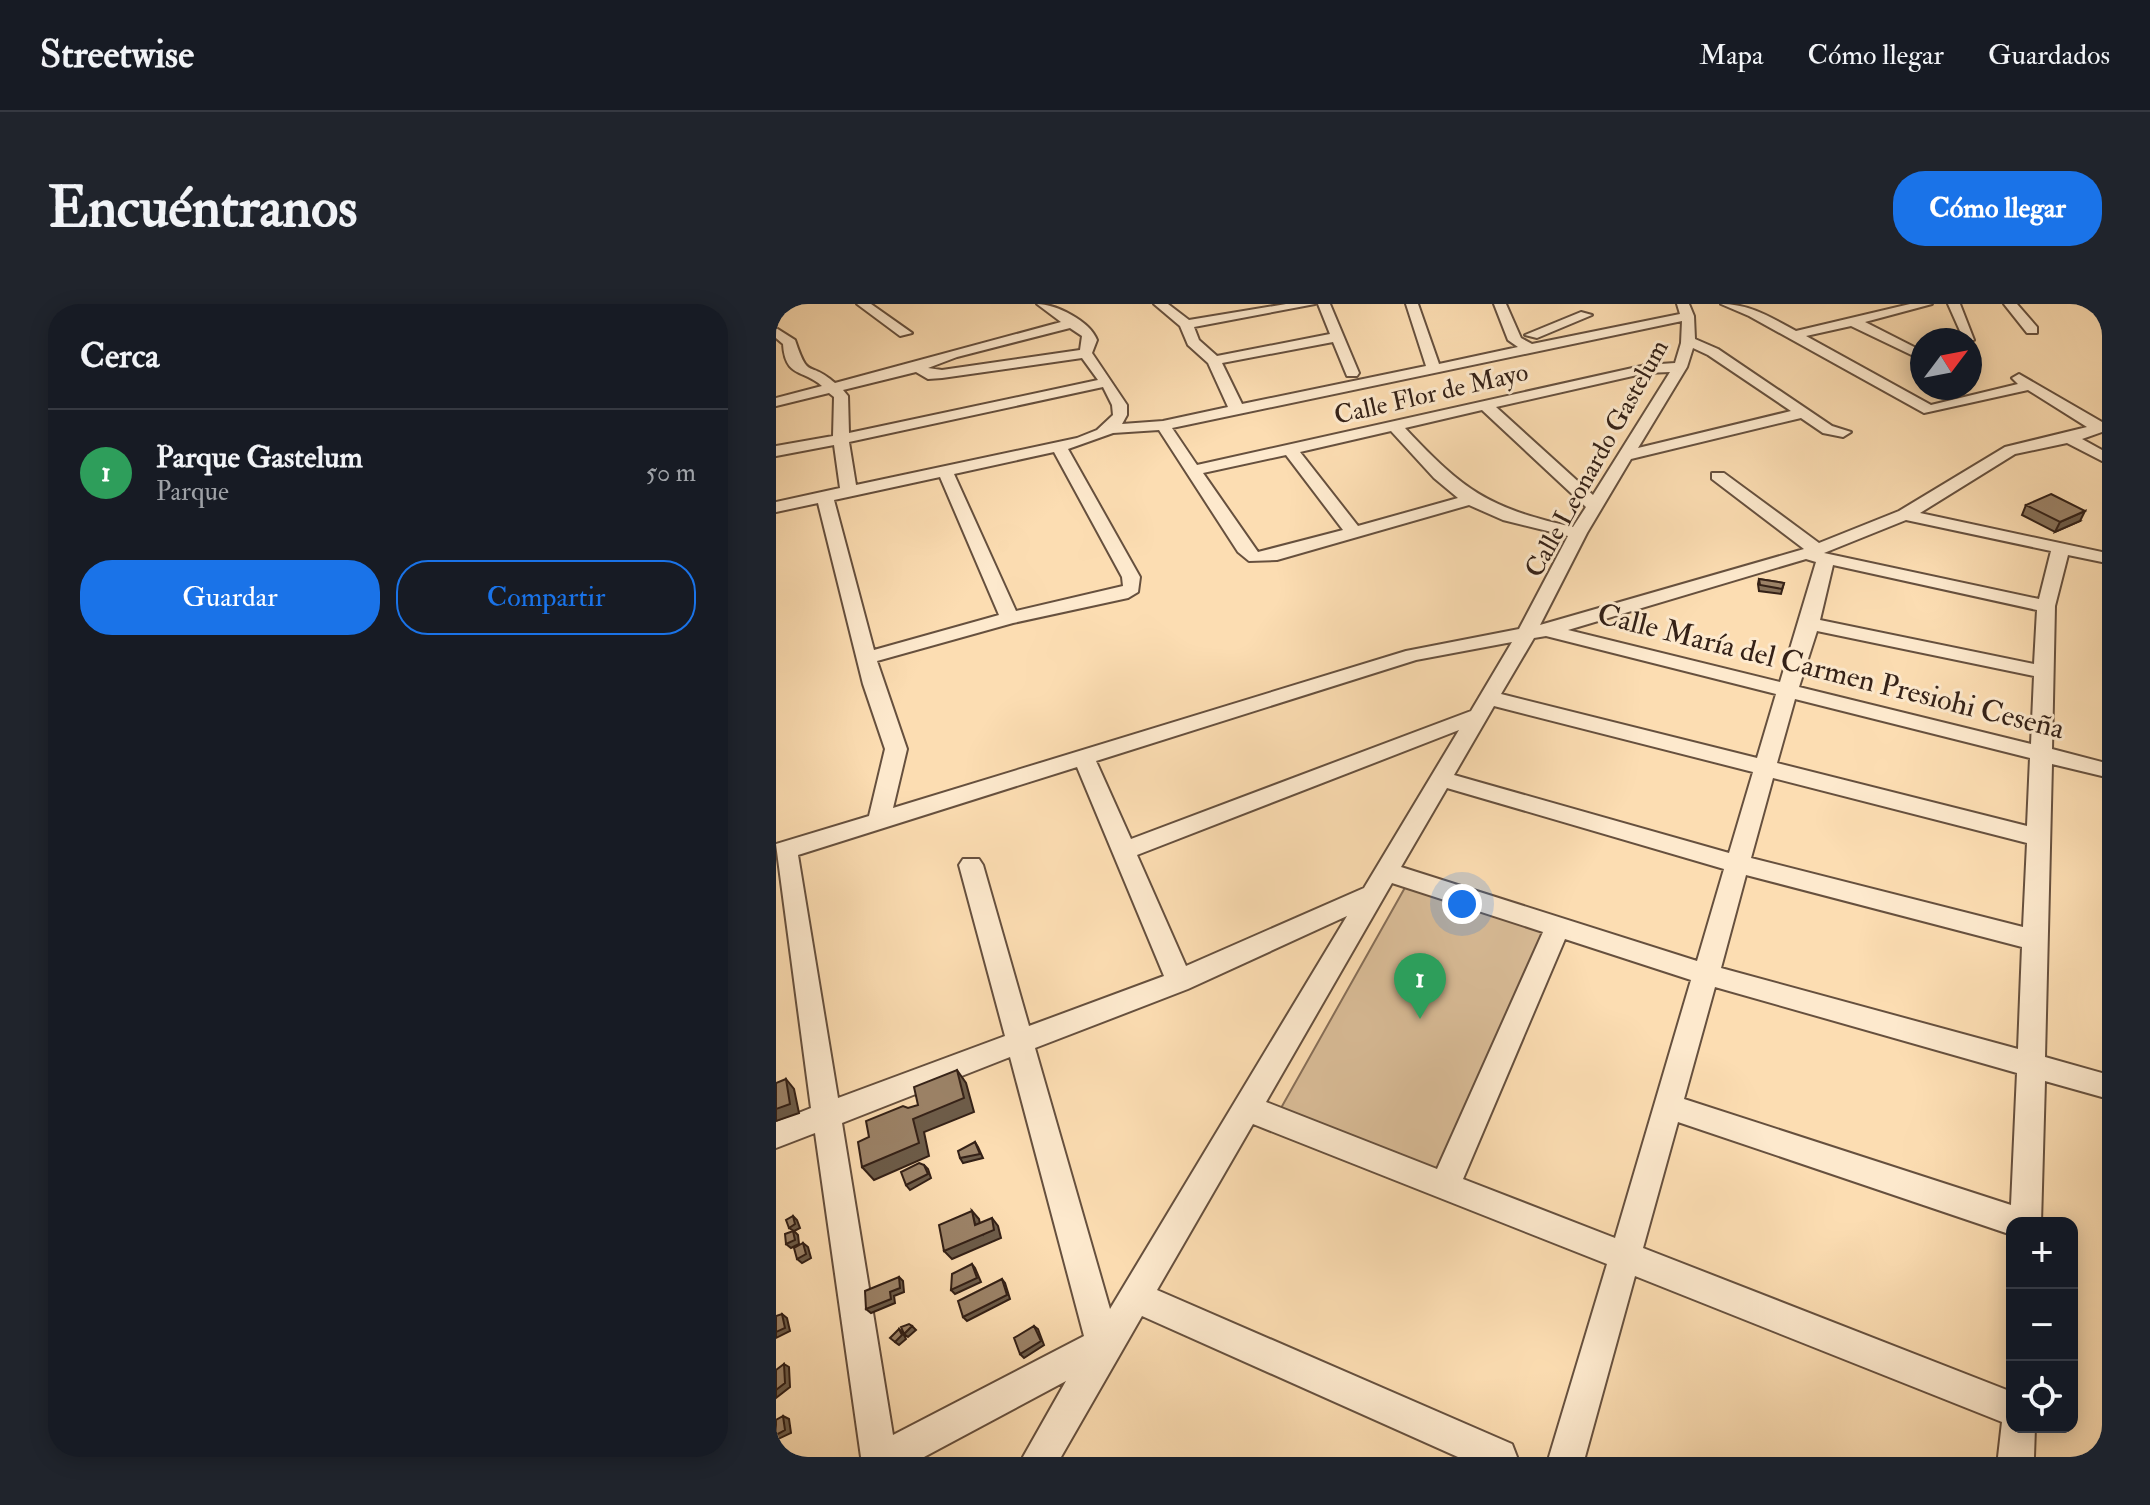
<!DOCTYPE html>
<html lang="es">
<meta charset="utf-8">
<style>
:root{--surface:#171b24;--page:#20242c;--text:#f1f3f6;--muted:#9ea1a6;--line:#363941;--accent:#1a73e8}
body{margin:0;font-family:"IM FELL Double Pica",serif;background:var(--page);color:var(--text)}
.controls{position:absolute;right:24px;bottom:24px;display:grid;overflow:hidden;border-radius:16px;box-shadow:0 4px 20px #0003}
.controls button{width:72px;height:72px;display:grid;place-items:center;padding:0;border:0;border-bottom:2px solid var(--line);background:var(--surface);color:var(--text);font:40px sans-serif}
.compass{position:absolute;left:1134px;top:24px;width:72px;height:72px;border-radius:50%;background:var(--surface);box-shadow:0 4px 20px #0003;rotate:58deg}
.you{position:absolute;left:686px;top:600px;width:28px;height:28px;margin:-20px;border:6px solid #fff;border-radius:50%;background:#1a73e8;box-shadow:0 0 0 12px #1a73e833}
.badge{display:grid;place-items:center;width:52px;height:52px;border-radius:50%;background:var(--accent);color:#fff;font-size:26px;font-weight:700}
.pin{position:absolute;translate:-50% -66px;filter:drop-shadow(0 2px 4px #0008)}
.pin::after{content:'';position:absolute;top:42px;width:28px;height:24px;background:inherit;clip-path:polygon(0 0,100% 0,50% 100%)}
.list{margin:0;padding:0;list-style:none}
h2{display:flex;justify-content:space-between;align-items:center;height:104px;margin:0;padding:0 32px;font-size:34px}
h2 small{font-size:26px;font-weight:400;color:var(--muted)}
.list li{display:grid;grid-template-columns:52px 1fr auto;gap:24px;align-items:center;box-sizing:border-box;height:128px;padding:0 32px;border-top:2px solid var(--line)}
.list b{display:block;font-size:30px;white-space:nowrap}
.list p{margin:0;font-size:26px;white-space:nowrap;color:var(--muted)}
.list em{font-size:26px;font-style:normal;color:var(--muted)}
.actions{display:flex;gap:16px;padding:24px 32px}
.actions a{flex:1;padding:18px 0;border:2px solid var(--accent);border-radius:32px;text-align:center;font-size:28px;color:var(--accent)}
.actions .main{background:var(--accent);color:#fff}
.icon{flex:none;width:44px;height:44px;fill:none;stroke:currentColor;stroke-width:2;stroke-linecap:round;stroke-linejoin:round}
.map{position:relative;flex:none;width:1326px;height:1153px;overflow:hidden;border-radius:32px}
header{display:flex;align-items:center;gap:48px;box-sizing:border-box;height:112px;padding:0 40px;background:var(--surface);border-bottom:2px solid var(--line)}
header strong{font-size:38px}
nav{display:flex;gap:44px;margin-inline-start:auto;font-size:28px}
.intro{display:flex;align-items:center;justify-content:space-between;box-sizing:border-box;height:192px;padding:0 48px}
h1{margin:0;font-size:56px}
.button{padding:20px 36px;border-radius:32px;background:var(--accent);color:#fff;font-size:28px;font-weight:700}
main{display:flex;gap:48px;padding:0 48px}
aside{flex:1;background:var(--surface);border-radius:32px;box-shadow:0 4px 20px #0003}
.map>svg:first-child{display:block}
.green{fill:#dabd98;stroke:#876f58;stroke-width:2}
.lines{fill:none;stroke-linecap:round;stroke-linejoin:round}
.street-casing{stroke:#66503e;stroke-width:4}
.street{fill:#fde9cd;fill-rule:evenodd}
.wall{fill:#867159;stroke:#342117;stroke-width:2}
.shaded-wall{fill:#6d5c49;stroke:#342117;stroke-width:2}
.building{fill:#9c8368;stroke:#342117;stroke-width:2}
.labels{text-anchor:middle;stroke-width:6;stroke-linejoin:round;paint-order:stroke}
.far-street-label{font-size:26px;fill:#342117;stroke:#fde9cd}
.street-label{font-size:30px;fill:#342117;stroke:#fde9cd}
</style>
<header>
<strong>Streetwise</strong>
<nav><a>Mapa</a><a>Cómo llegar</a><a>Guardados</a></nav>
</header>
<div class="intro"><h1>Encuéntranos</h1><a class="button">Cómo llegar</a></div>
<main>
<aside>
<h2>Cerca<small></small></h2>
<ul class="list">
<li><span class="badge" style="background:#2e9e5b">1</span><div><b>Parque Gastelum</b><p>Parque</p></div><em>50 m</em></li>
</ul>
<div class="actions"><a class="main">Guardar</a><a>Compartir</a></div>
</aside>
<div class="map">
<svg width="1326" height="1153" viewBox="0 0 1326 1153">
<rect width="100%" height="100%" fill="#fcddb2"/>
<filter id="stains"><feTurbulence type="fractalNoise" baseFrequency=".0025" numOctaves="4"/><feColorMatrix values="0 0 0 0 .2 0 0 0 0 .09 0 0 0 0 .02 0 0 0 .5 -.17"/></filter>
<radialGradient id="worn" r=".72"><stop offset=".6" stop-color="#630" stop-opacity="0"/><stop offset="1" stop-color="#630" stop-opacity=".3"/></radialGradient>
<!-- green -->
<path class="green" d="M631,580L773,626L663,871L505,804Z"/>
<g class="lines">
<defs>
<path id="street" d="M81,0H95L136,29L124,32Z
M261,0C280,0 314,17 321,36L316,49L351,101V111L346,120L387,117L452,103L432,59L412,41L404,22L378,0H392L413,16L510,0H539L418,23L423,36L441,52L554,30L542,0H554L583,69L581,72H571L557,38L446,59L466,100L650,62L630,0H642L663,60L742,43L732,36L718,0H730L745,34L756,40L904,10L901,0H913L918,12L919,35L942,45L1056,122L1075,128L1067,133L1047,129L1025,114L855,155L811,229L764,321L1028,245L936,175V169H948L1043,239L1123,207L1229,143L1311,123L1252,86L1148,109L973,12L945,0C974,0 994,13 1020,27L1134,0H1156L1089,18L1146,47V56L1075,22L1030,32L1155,101L1242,80L1236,74L1243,70L1326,118V128L1306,135L1326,146V157L1291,139L1239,150L1144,209L1326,248V258L1292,251L1279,302L1276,445L1326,458V472L1276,460L1269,753L1326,769V793L1269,777L1265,919H1236V931L902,818L867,944L1236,1088V1123H1259L1258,1153H1222L1226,1118L859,972L809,1153H773L831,960L477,820L381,986L736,1140L741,1153H682L366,1012L285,1153H247L290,1077L148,1153H85L39,829L0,844V818L35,804L0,540L93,512L109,445L87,380L42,199L0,208V198L64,184L58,141L0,152V142L57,132L58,93L53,89L0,102V94L46,82C27,65 9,74 7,40L0,34V24L19,36C33,78 32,55 59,79L285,18ZM906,17L905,39L899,59L870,61L421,161L396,124ZM294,24L306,32L304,46L166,66L152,64L181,53ZM917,44L932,51L1015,107L862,144L911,63ZM306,54L322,76L73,129L72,92L67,86L140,68L152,75L166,74ZM894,68L817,191L720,103L870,69ZM327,83L336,101L337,111L321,126L301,134L80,181L73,138ZM706,106L810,203L797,223C712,204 688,187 629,124ZM383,126L462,248L473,257L501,256L693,201L727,216L792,232L743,325L630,347L117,504L131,445L101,357L237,319L352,294L362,288L364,273L292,145L337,129ZM615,127L658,174L682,194L582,222L524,148ZM278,148L346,273L347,282L240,307L178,170ZM510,151L567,226L482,248L427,169ZM164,173L223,311L98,346L58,196ZM1130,216L1275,247L1263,295L1048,249ZM1030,255L1040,258L1004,378L792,326ZM1057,261L1261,306L1258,360L1044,316ZM1041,327L1258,372L1255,440L1023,383ZM770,332L1000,390L981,454L725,390L758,334ZM736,338L695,407L355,535L320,457L640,356ZM1019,395L1254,454L1251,522L1001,459ZM718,402L977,468L953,549L678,471ZM683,426L588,584L410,662L361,551ZM301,463L388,672L253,722L207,561L203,555H187L183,561L229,732L62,794L22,551ZM997,474L1251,539L1247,623L975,554ZM671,484L948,565L921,657L625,563ZM970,571L1246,643L1242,745L945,664ZM616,579L767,628L661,865L490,798ZM571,612L334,1005L259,744L412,685ZM789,635L915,676L839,934L687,875ZM939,683L1241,769L1235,901L908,795ZM234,753L308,1032L117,1131L66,819Z
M1172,0H1184L1198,36H1188Z
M1228,0H1241L1261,23V29H1251Z
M805,8L816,11L761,34L749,31Z"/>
</defs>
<!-- street casing -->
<use href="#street" class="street-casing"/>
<!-- street -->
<use href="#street" class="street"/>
</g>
<!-- wall -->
<path class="wall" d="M1250,201L1304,217L1279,228L1246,211Z
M983,275L1008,279L1005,290L983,287L982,280Z"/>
<!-- shaded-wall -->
<path class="shaded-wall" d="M1309,207L1304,217L1279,228L1284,218Z
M181,766L190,779L198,808L148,828L153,852L98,876L86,863L137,815Z
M10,775L18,785L23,809L0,817V805Z
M199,838L202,843L207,854L187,859L184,854Z
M148,861L152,865L155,874L134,886L130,881Z
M196,907L203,915L206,929L199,921Z
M17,912L21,916L24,924L18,927L22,931L23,940L15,944L10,940L18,927L13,924Z
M216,914L222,922L225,934L176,955L168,947Z
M27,939L32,943L35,954L26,959L21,955Z
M196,960L199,964L205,978L179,990L175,986Z
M123,973L127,977L128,988L118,992L119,999L95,1009L90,1005L114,988Z
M226,975L229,979L234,995L191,1017L187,1013Z
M6,1010L11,1014L14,1027L0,1034V1028Z
M136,1022L140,1026L132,1033L128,1030Z
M258,1022L262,1025L268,1041L248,1054L244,1050Z
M123,1025L127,1029L130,1035L123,1041L119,1038Z
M8,1060L13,1063L14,1083L0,1094V1086Z
M7,1112L13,1115L15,1129L0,1136V1131Z"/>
<!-- building -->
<path class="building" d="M1275,190L1309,207L1284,218L1250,201Z
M983,275L1008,279L1006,285L984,281Z
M181,766L188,794L137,815L143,839L86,863L82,838L93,833L90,817L127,802L132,804L142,801L138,783Z
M10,775L14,800L0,805V779Z
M199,838L204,850L184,854L182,847Z
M143,859L148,861L152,870L130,881L125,868Z
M196,907L199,921L216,914L218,926L168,947L163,921Z
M17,912L19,920L13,924L10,916Z
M17,927L19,936L10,940L9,930Z
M27,939L30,950L21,955L18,944Z
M196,960L201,974L175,986L176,970Z
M123,973L124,984L114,988L115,995L90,1005L89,987Z
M226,975L231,991L187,1013L182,997Z
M6,1010L9,1024L0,1028V1012Z
M133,1020L136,1022L128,1030L125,1023Z
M258,1022L265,1037L244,1050L238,1034Z
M123,1025L126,1031L119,1038L114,1034Z
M8,1060L9,1079L0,1086V1066Z
M7,1112L9,1126L0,1131V1116Z"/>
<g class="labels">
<!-- far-street labels -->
<g class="far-street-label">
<text transform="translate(655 89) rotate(-13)" y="9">Calle Flor de Mayo</text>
<text transform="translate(820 154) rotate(-61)" y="9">Calle Leonardo Gastelum</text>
</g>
<!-- street labels -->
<g class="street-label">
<text transform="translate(1055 367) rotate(14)" y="10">Calle María del Carmen Presiohi Ceseña</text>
</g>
</g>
<rect width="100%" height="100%" filter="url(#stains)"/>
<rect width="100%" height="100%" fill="url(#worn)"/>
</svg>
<div class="controls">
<button>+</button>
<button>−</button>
<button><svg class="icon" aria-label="locate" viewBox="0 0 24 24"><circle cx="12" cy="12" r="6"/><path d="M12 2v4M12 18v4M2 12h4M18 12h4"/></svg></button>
</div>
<svg class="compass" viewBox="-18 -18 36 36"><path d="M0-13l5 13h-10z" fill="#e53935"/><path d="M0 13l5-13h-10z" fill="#9ea1a6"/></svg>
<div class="you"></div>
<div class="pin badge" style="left:644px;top:715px;background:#2e9e5b">1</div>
</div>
</main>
